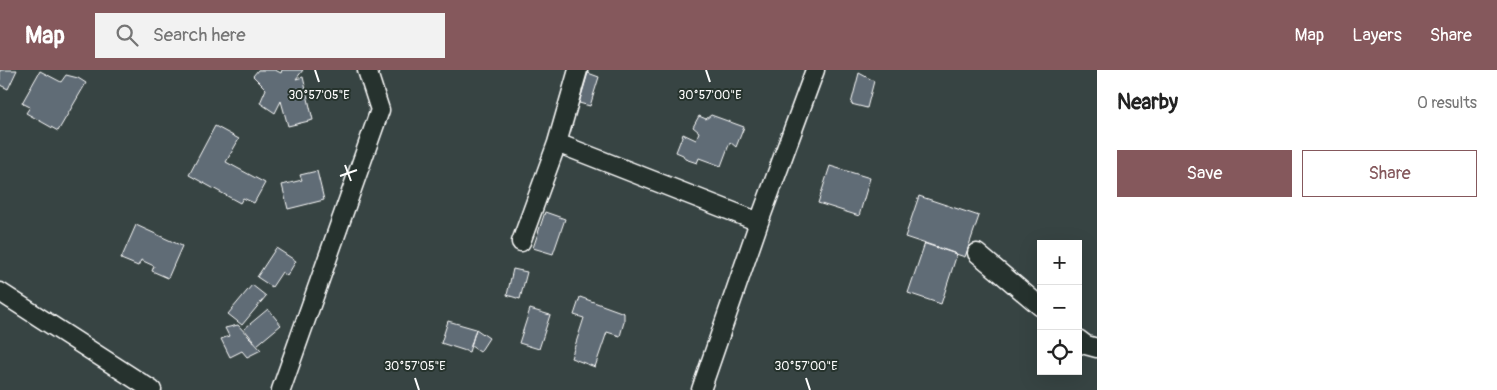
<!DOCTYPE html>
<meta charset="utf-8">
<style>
:root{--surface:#fff;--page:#f2f2f2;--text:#222;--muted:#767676;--line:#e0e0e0;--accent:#85585c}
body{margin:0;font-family:Pangolin,sans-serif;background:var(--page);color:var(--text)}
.controls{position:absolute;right:15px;bottom:15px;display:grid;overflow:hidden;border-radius:0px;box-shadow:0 5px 20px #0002}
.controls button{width:45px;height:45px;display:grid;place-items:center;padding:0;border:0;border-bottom:1px solid var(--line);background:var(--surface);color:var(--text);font:25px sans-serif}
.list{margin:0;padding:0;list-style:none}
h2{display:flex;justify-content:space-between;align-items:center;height:65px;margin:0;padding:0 20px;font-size:21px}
h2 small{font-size:16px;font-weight:400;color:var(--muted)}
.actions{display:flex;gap:10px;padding:15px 20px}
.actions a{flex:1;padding:11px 0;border:1px solid var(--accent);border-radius:0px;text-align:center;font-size:18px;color:var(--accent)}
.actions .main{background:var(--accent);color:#fff}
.icon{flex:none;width:28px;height:28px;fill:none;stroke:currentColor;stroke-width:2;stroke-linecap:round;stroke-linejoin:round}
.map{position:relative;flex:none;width:1097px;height:320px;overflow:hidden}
header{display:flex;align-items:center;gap:30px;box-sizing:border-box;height:70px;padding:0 25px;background:var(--accent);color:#fff}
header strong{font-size:24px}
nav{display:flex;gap:28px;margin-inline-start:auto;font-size:18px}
.search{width:350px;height:45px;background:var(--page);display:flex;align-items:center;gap:12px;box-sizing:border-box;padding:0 18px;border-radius:0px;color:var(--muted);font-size:19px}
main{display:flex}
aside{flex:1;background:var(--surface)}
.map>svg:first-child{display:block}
.building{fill:#606c76;stroke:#fff}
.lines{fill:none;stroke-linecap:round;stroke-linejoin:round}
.minor-casing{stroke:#fff;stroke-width:21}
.minor{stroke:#26332d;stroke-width:18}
.ticks{fill:none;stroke:#fff;stroke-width:2}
.ticks-label{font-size:12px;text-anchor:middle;fill:#fff;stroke:#26332d;stroke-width:4;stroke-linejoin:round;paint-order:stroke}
</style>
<header>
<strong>Map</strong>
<div class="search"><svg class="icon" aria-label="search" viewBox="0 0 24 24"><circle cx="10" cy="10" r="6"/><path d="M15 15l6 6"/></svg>Search here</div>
<nav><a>Map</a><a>Layers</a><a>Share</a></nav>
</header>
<main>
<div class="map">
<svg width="1097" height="320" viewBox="0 0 1097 320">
<rect width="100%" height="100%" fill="#374443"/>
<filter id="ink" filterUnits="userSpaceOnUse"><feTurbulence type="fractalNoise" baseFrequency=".02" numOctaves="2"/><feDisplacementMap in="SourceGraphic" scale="10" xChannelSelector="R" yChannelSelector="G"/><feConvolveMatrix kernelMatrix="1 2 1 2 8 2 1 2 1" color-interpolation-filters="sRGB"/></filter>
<g filter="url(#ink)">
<!-- building -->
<path class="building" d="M0,0H17L8,19L0,15Z
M258,0H275L281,3L282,0H303L296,9L303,7L313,50L288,56L281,31L275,43L260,33L266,19L253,6Z
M40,1L61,12L66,5L78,8L86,13L58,61L26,43L30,37L22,33Z
M588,3L599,7L590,36L579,33Z
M859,3L874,11L867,38L851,34Z
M711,45L744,57L736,77L730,72L721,96L699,88L697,93L685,89L683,85L676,82L683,64L696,70L699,62L693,57L699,46L706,49Z
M215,56L239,69L226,92L265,113L254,133L243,128L240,133L189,105Z
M830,96L870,108L859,146L818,133Z
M317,101L324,130L288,139L282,115L302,110L300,105Z
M919,126L979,146L965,187L905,167Z
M545,142L565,149L553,184L533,178Z
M136,155L182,176L168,208L152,201L154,196L141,190L138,196L121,189Z
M925,173L957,184L941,234L908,223Z
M276,178L296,191L287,206L282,202L272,217L257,207Z
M513,199L527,202L520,229L507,225Z
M252,215L266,226L242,255L228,244Z
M580,227L624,243V252L620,266L607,262L595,297L571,288L584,248L574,245Z
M268,239L281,255L257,275L244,259Z
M530,239L550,245L539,279L519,273Z
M448,251L476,259L469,282L441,273Z
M238,255L261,280L247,287L242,281L230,287L221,269L229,266L225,258Z
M476,259L489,268L480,282L471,276Z"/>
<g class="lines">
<defs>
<path id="minor" d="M578,0L557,73L759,152
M521,172L557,73
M977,183L1041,237
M0,222L152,320
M1078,269L1086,275L1097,278
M281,320L380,40L367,0
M701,320L759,152L815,0"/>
</defs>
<!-- minor casing -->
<use href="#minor" class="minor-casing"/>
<!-- minor -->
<use href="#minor" class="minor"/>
</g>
</g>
<!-- ticks -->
<path class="ticks" d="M315,0L319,12M706,0L710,12M345,95L351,111M340,106L357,100M415,308L419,320M806,308L810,320"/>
<g class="ticks-label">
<text x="319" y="29">30°57'05"E</text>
<text x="710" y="29">30°57'00"E</text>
<text x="415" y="300">30°57'05"E</text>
<text x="806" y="300">30°57'00"E</text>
</g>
</svg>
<div class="controls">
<button>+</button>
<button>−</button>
<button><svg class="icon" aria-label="locate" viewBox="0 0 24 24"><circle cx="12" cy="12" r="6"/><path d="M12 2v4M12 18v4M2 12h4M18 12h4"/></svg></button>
</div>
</div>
<aside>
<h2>Nearby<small>0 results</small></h2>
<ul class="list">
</ul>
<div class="actions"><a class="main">Save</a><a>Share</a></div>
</aside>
</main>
